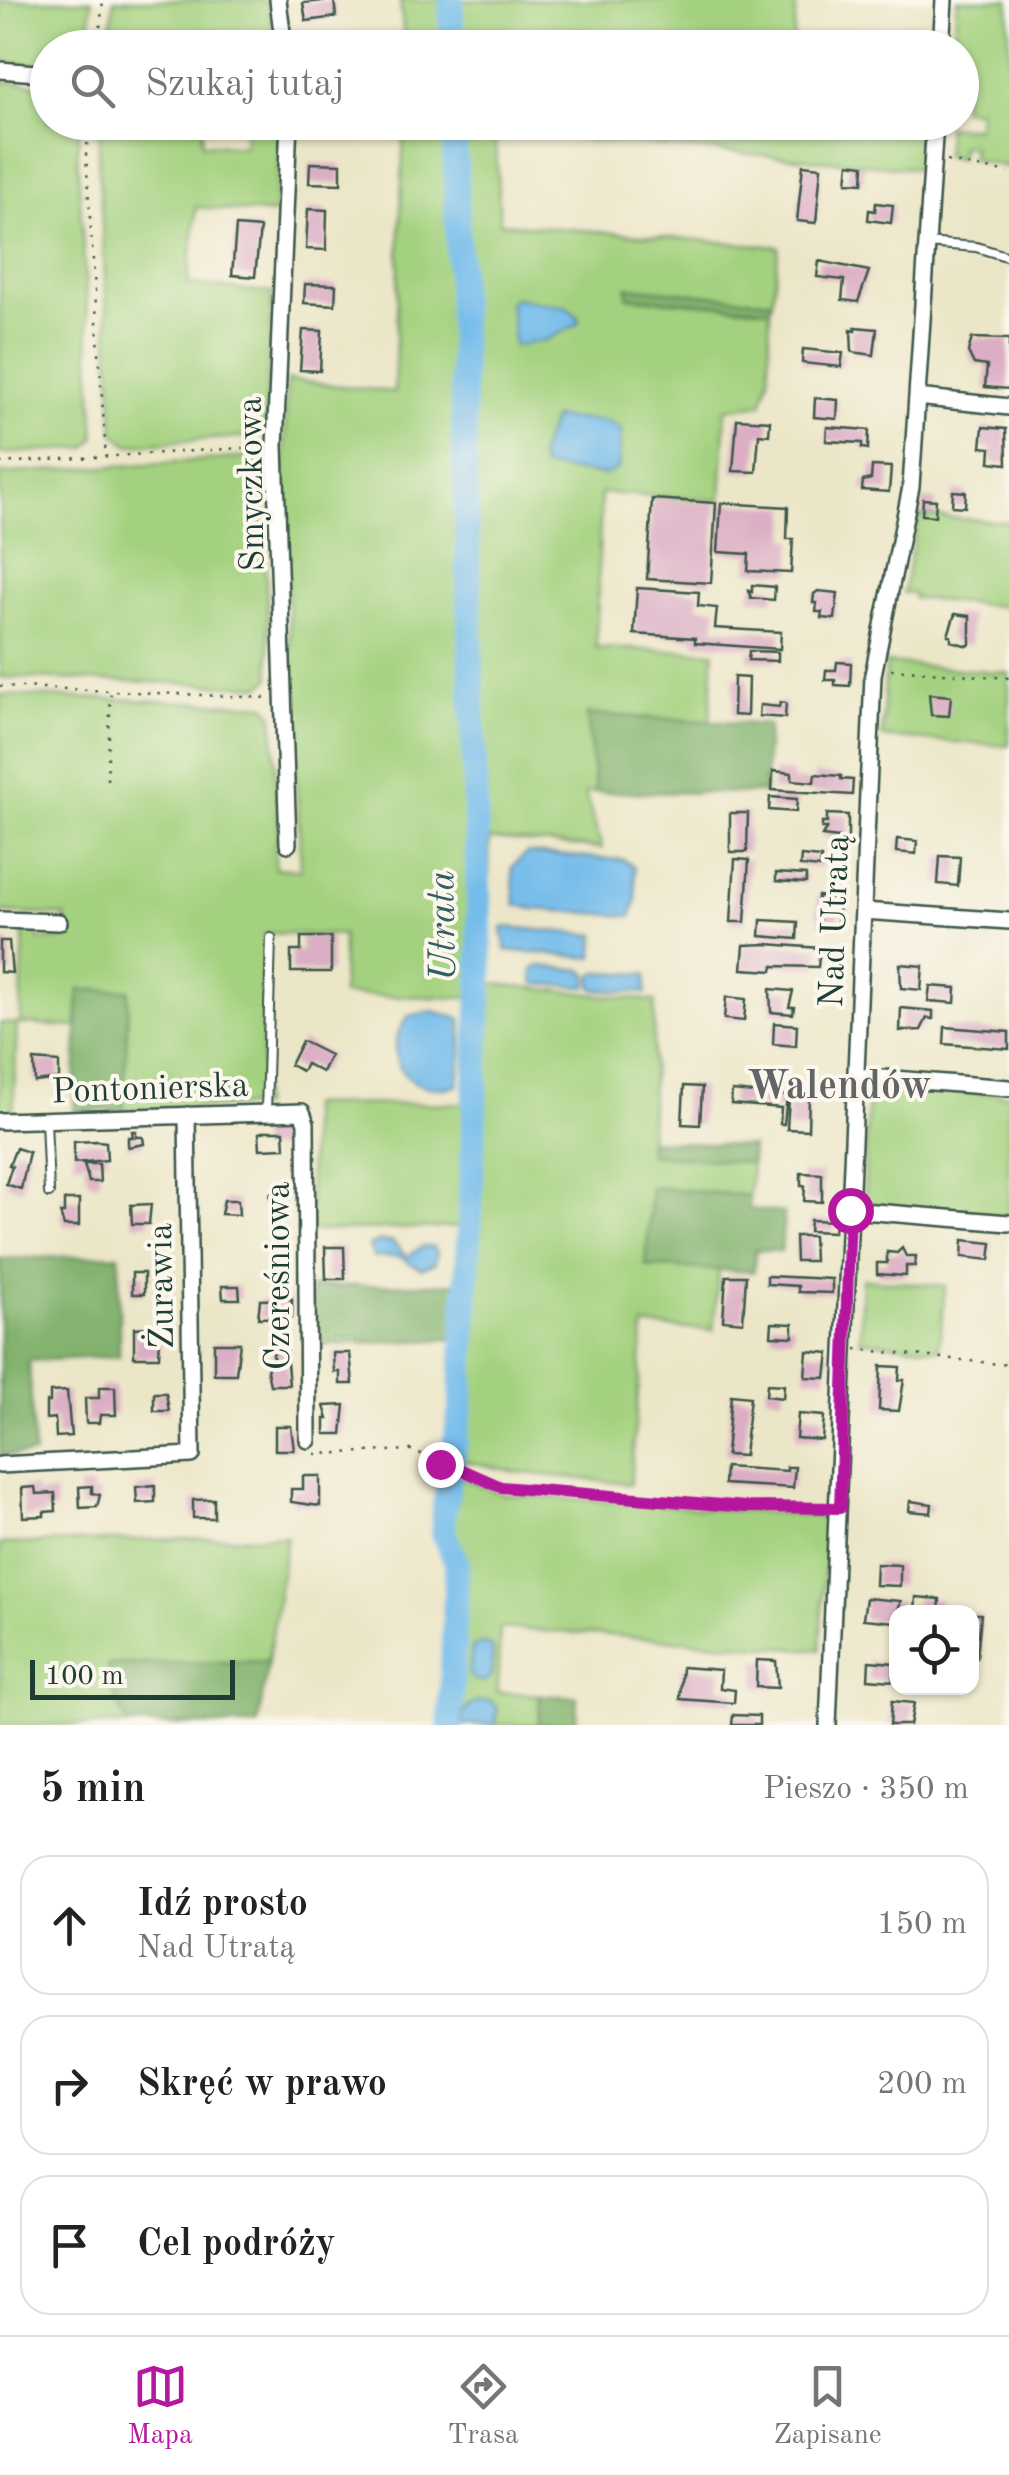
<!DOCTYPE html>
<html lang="pl">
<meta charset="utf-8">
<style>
:root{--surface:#fff;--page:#f2f2f2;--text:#222;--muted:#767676;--line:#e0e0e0;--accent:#b5179e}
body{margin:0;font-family:"Old Standard TT",serif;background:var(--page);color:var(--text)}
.controls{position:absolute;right:30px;bottom:30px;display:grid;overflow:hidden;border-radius:20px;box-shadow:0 2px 8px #0004}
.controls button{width:90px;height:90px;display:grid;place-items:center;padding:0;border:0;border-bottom:2px solid var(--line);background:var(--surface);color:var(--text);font:50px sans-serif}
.scale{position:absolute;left:30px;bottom:25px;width:205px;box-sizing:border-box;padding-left:10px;border:5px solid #1f3d34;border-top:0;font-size:28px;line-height:35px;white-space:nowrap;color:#1f3d34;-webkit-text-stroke:8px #fbf7ec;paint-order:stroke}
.stop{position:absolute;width:30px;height:30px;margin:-22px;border:8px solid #b5179e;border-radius:50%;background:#fff}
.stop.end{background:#b5179e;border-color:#fff;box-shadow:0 2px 10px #0008}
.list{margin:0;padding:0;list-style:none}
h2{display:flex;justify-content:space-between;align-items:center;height:130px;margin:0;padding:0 40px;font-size:42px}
h2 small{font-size:32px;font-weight:400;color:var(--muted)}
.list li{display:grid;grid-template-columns:65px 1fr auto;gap:30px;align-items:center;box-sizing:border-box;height:140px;margin:0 20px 20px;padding:0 20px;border:2px solid var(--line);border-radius:30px}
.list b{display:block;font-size:38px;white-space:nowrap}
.list p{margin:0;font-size:32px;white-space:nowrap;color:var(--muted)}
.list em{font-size:32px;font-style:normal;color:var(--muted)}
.icon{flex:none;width:55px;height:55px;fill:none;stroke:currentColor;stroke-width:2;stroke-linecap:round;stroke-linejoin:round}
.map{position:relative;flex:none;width:1009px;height:1725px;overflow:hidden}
.search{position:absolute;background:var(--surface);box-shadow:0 2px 8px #0004;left:30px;right:30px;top:30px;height:110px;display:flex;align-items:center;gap:25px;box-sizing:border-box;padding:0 35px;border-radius:55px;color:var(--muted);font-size:38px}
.sheet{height:610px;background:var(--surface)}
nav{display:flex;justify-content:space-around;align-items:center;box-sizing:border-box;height:140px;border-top:2px solid var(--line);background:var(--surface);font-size:28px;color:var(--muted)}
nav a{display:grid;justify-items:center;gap:5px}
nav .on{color:var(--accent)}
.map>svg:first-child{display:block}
.green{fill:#a4d17f;stroke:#62875a;stroke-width:2.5}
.forest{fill:#83b36e;stroke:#517851;stroke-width:2.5}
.water{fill:#73bceb;stroke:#497c90;stroke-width:2.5}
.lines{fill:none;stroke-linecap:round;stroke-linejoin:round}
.river{stroke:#73bceb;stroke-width:25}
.building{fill:#dbaec5}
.service-casing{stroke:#3e564a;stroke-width:12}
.minor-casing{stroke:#3e564a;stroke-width:20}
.path{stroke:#3e564a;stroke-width:2.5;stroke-dasharray:2.5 8;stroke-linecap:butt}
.service{stroke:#fff;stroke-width:8}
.minor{stroke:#fff;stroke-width:15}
.route{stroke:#b5179e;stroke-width:12}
.labels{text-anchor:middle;stroke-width:8;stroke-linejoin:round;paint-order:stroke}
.street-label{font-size:35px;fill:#1f3d34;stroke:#fbf7ec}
.water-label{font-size:38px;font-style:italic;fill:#345d62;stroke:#fbf7ec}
.quarter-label{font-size:40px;font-weight:bold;fill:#616567;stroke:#fbf7ec}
</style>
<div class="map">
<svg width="1009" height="1725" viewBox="0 0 1009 1725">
<rect width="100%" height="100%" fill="#fbf7ec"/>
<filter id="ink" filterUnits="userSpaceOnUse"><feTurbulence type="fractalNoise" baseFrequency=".01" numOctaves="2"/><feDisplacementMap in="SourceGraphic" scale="20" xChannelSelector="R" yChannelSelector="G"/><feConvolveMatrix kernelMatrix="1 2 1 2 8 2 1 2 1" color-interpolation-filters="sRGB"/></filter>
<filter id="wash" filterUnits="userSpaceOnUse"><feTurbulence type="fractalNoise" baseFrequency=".0048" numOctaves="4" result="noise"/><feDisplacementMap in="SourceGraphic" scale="40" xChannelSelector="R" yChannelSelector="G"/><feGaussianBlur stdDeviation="2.25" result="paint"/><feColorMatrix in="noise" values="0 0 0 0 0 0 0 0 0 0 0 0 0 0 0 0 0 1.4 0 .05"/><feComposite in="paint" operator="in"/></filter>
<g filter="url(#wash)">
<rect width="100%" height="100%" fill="#ece6c8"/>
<!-- green -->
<path class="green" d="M0,0H92L88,47L48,48L47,66L0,61Z
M114,0H269L275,47H109Z
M400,0H796L793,48L405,47Z
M957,0H1009V168L972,159V146H961L960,158L945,156L947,127H977L978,110L962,109V48L953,47Z
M0,81L47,86L48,122L80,123L77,152L95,438L86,448L0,454Z
M474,122L917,123L919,169L495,131L500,223L779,247L772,301L627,288L628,297L770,309L769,377L762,404L726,409L721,500L601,493L596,648L714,652L710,722L588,714L595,792L585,793L602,848L490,839L487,983L655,1001L649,1153L751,1163L749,1196L652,1187L647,1266L719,1270L713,1330L644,1326L630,1484L516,1472L461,1460L457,1476L501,1494L808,1515L825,1518L826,1532L820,1650L500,1628L497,1692L540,1695L539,1725H443L449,1575L436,1526L448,1457L455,1396L462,1227L310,1231L309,1105L467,1103L472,998L342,995L343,935L265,933L261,1106L123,1110L79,990L77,1027L20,1024L24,930H38L39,939L64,940L65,916L0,912V695L265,705L273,714L279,838L275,842V868L301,870L283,503L287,380L394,392L404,123L473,128Z
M101,123H203L202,143L244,147L246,123H281L275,214L196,207L188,284L272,293L265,428L254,436L128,445L114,433L98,155Z
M251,457L262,466L270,678L262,686L0,677V474Z
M919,516L1009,522V607L913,598V593H903Z
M886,663L1009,673V746L882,737Z
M0,1023L17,1024L13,1114L0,1115Z
M905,1087L1009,1095V1217L870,1206L864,1201L868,1094L881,1088Z
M862,1279L945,1286L939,1349L860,1340Z
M287,1536L268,1661L108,1665L116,1700L129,1725H0V1544Z"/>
<!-- forest -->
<path class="forest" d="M627,287L772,301L770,309L628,297Z
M587,714L768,725L764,793L595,792Z
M79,990H129L123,1110L74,1112Z
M648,1140L752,1147L751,1163L649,1154Z
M651,1187L749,1196V1209L784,1213L781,1251L756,1250L753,1272L646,1266Z
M119,1255V1356L29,1361L34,1454L0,1456V1259Z
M460,1283L457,1339L311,1345V1287Z
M268,1661L258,1725H129L116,1700L107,1665Z
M540,1695L577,1697L576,1725H539Z"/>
<!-- water -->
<path class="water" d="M515,298L567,307L579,318L578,324L546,340L514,346L510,301Z
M553,418L605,421L621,429L618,469L605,475L542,467L539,455Z
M527,853L624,860L634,867L636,901L631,916L533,909L515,904L512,867Z
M505,927L596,935L593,958L506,950L502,930Z
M539,966L583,970L588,974L587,987L537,984L533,981L534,969Z
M598,972L646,974V993L597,990L592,987V976Z
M433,1011L461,1019L462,1052L457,1085C424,1096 388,1076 397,1037C399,1030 405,1022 408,1016Z
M380,1241L393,1242L407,1257L421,1247H433L437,1252L435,1263L421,1269L398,1256L374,1258L369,1246Z
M480,1644L490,1645L493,1649L491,1676L484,1682L472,1679L469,1673L472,1648Z
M490,1701L497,1707L496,1725H462C462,1706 473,1701 490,1701Z"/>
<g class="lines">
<!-- river -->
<path class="river" d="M451,0L452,48
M450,1725L457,1563L444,1535L443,1515L461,1407L481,975L454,122"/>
</g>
<g id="blocks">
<!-- building -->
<path class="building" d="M334,0L336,17L306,21L303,3Z
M310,163L341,164V184L309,183Z
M849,163L864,165L863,183L847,182Z
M803,165L821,167L816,223L797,221Z
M876,203L893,205L891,223L868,220L869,210L875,211Z
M308,209L327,210L326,250L306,249Z
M236,226L260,228L255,277L232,275Z
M819,261L869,271L858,302L842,300L844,280L817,277Z
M305,284L336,285L335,305L304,303Z
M855,327L877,329L874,355L852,352L851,330L855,331Z
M303,330L322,331L320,371L300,370Z
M972,338L1009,339V389L985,387L987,366L974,364L968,352Z
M803,349L843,353L841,367L802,363Z
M815,398L838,400L837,419L814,417Z
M737,419L770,421L769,435L759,434L756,472L733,471Z
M827,427L869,430L868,449L862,448V443L826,441Z
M983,427L1006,429L1007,464L990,462L991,448L981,447Z
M872,466L891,467L889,492L862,490L863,481L871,479Z
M953,491L966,492L965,507L952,506Z
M652,499L716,503L711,583L647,579Z
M923,499L936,500L935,516L922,515Z
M721,503L788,507L787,539H793L791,573L748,571L749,554L718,552Z
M752,585L775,587L774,600L751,598L749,591L752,592Z
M637,588L699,592L698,606L717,608L715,628L781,632L780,649L695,643V638L634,634Z
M818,591L838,593L835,619L821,618L822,612H816L817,603H813L814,594Z
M955,614L970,616V644L968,646L951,641V636L948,635Z
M749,651L778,652V661L748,660Z
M837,662L851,663L850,686L835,685V680H825L826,670H836Z
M734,677L748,678L747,716L733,715Z
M929,694L951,696L949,716L931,715Z
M780,702L786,703L785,718L759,716L760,705L779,707Z
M773,771L792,773V780L814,782L815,774L841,776V779L853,780L852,795L772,790Z
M770,797L797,799L796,812L769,810Z
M730,813H748L747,852H730Z
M827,814L848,815V839L822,836L827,828H822V823H827Z
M897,839L917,841L916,854L896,852Z
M801,856L821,858L820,868L800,866Z
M940,856L960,857L958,886L938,884Z
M735,859L749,860L745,922H731Z
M776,873L806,875V883L776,881Z
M818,896L839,899L837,927L819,925L820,916L816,915Z
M761,920L798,922L797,939L760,936Z
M301,937H331V972H291V951H301Z
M0,941H9L12,973L0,972Z
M767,944L820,948L818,967L773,966L772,971L742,969L744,945Z
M900,964L923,966L921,990L901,988Z
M930,986L956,988L955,1003L928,1001Z
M770,989L793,991L789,1007H794L793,1014L771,1012Z
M726,997L746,999L744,1021L724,1019Z
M901,1008L933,1011V1019L927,1018L921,1030L900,1031Z
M774,1023L797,1025L796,1046L773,1044Z
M945,1027L1009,1032V1049L944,1044Z
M302,1041L330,1055L322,1072L306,1064L302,1071L290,1065Z
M34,1060L59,1062V1079L35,1082Z
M684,1086L702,1087L700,1125L682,1124Z
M732,1091L787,1096L784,1124H780L781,1108L731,1104Z
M789,1097H809L808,1130L787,1129Z
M132,1131H136V1137H143L144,1144L128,1147V1137H133Z
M266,1131H284L285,1148L260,1149L259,1133Z
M97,1141L106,1142L107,1160L74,1163V1142Z
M16,1148L29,1152L21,1189L6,1184L12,1166L9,1165Z
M84,1164H99L100,1182H89Z
M801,1173L822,1174V1202L804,1201L805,1186H801Z
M270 1197a8 8 0 1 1 16 0a8 8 0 1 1-16 0Z
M64,1200H79V1226H64L60,1213H64Z
M224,1200H238L239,1215L221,1214Z
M151,1204L149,1224H132L131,1205Z
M810,1220L835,1221L834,1232L809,1231Z
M795,1236H813L814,1261H796Z
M963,1240L992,1243L990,1260L962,1257Z
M325,1247H344L345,1279H326Z
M902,1248L906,1256H916L915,1266H906V1276L877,1274V1263H887V1252L897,1253Z
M132,1273H144V1294H132Z
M726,1276H746L743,1322L723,1320Z
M767,1276L832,1279V1293L798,1292V1286L767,1284Z
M222,1286H239L240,1299H223Z
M292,1299V1317L258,1318L260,1300Z
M772,1323L793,1324V1337L771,1336Z
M150,1327V1336H160L159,1357H134V1328Z
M214,1343H240L236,1374H214Z
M807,1351L829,1353L826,1378L805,1377Z
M273,1352H286L289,1385H270L267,1371L270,1361H273Z
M333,1353H350L353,1384H340V1372H334Z
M881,1366L900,1367L899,1380H904L899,1411L879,1410Z
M767,1384L784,1385L783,1398L766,1396Z
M99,1387H115L116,1415H100L99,1423H86L85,1398H99Z
M67,1391L71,1436L56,1437L55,1418L46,1419V1402H50V1392Z
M154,1393H166L169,1411H154Z
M731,1395L750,1397L744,1456L726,1455Z
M345,1405L342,1434H325V1419H328L324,1406Z
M798,1414L824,1416L822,1440L796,1438Z
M275,1426H291L294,1450H275Z
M725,1467L787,1471V1467H795L793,1488L724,1484Z
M303,1476H320V1506L291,1502V1489H303Z
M155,1485V1502L137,1503L136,1487Z
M92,1486V1493L100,1495L97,1507L80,1508L79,1487Z
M35,1487L36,1494L55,1493L56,1511L44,1512V1516L23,1517L22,1488Z
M214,1499V1518H193V1500Z
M910,1501L932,1504L931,1513L909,1511Z
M876,1564L900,1565V1586L875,1585Z
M916,1597L940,1599L939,1612L915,1611Z
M866,1598L901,1601L894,1622L863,1619Z
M972,1614H981L977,1658L972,1657Z
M757,1660L776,1661L778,1688L756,1687Z
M869,1661L894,1663L893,1681L868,1679Z
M682,1667L721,1670L720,1688L735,1690L734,1703L680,1699Z
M892,1701L914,1703L910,1725H890Z
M733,1715L759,1716V1725H732Z"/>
</g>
</g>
<g filter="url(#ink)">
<use href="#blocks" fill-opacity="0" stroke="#3e564a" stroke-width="2.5"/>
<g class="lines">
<defs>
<path id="service" d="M926,243L976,247L1009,257
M266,1113L271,938
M46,1120L49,1193"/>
<path id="minor" d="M278,0L284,48
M941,48L944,0
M0,70L48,74
M917,397L1009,407
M288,844L275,446L289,122
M863,911L1009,921
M0,920L59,922
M856,1076L1009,1088
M0,1121L302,1112L306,1123L308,1440
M850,1210L1009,1223
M0,1465L192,1455L187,1115
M828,1725L873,675L911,487L935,122"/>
</defs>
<!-- service casing -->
<use href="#service" class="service-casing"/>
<!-- minor casing -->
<use href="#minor" class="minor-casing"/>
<!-- path -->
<path class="path" d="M98,48L103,0
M90,122L86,155L106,457
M947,161L1009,173
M0,463L259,447
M891,669L1009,678
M0,686L268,698
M107,780L111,692
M856,1349L1009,1365
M315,1454L412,1450L501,1487L746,1507L823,1509"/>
<!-- service -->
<use href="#service" class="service"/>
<!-- minor -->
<use href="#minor" class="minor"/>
</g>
</g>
<g class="lines" filter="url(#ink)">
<!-- route -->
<path class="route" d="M440,1464L458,1468L501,1487L746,1507L840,1508L850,1210"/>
</g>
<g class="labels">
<!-- street labels -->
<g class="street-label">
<text transform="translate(250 484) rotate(-91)" y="12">Smyczkowa</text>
<text transform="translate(833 921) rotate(-88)" y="12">Nad Utratą</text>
<text transform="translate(150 1087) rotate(-2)" y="12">Pontonierska</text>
<text transform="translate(277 1276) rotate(-90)" y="12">Czereśniowa</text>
<text transform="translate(160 1286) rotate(-91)" y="12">Żurawia</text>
</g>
<!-- water labels -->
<g class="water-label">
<text transform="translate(441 926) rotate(-91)" y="13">Utrata</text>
</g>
<!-- quarter labels -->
<g class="quarter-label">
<text x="839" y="1098">Walendów</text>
</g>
</g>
</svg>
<div class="controls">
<button><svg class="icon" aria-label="locate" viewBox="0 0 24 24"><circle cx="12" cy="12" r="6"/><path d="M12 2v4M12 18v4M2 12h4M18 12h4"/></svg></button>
</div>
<div class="scale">100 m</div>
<div class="stop" style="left:850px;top:1210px"></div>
<div class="stop end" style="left:440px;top:1464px"></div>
<div class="search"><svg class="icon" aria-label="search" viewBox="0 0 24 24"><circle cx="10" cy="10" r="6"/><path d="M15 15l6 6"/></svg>Szukaj tutaj</div>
</div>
<section class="sheet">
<h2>5 min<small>Pieszo · 350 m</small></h2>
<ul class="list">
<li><svg class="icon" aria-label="ahead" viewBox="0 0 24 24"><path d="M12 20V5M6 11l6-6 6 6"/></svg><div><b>Idź prosto</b><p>Nad Utratą</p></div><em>150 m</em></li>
<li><svg class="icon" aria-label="right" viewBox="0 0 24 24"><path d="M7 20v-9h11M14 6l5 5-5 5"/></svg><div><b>Skręć w prawo</b></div><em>200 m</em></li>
<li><svg class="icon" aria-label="arrive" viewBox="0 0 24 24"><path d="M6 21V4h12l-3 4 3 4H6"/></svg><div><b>Cel podróży</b></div></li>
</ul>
</section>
<nav>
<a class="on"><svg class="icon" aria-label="map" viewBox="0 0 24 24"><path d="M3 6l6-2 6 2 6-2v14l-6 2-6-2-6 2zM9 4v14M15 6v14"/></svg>Mapa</a>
<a><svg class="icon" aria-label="directions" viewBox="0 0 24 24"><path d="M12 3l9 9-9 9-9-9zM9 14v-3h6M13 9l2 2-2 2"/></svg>Trasa</a>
<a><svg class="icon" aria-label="saved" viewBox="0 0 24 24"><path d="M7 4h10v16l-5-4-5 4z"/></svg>Zapisane</a>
</nav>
